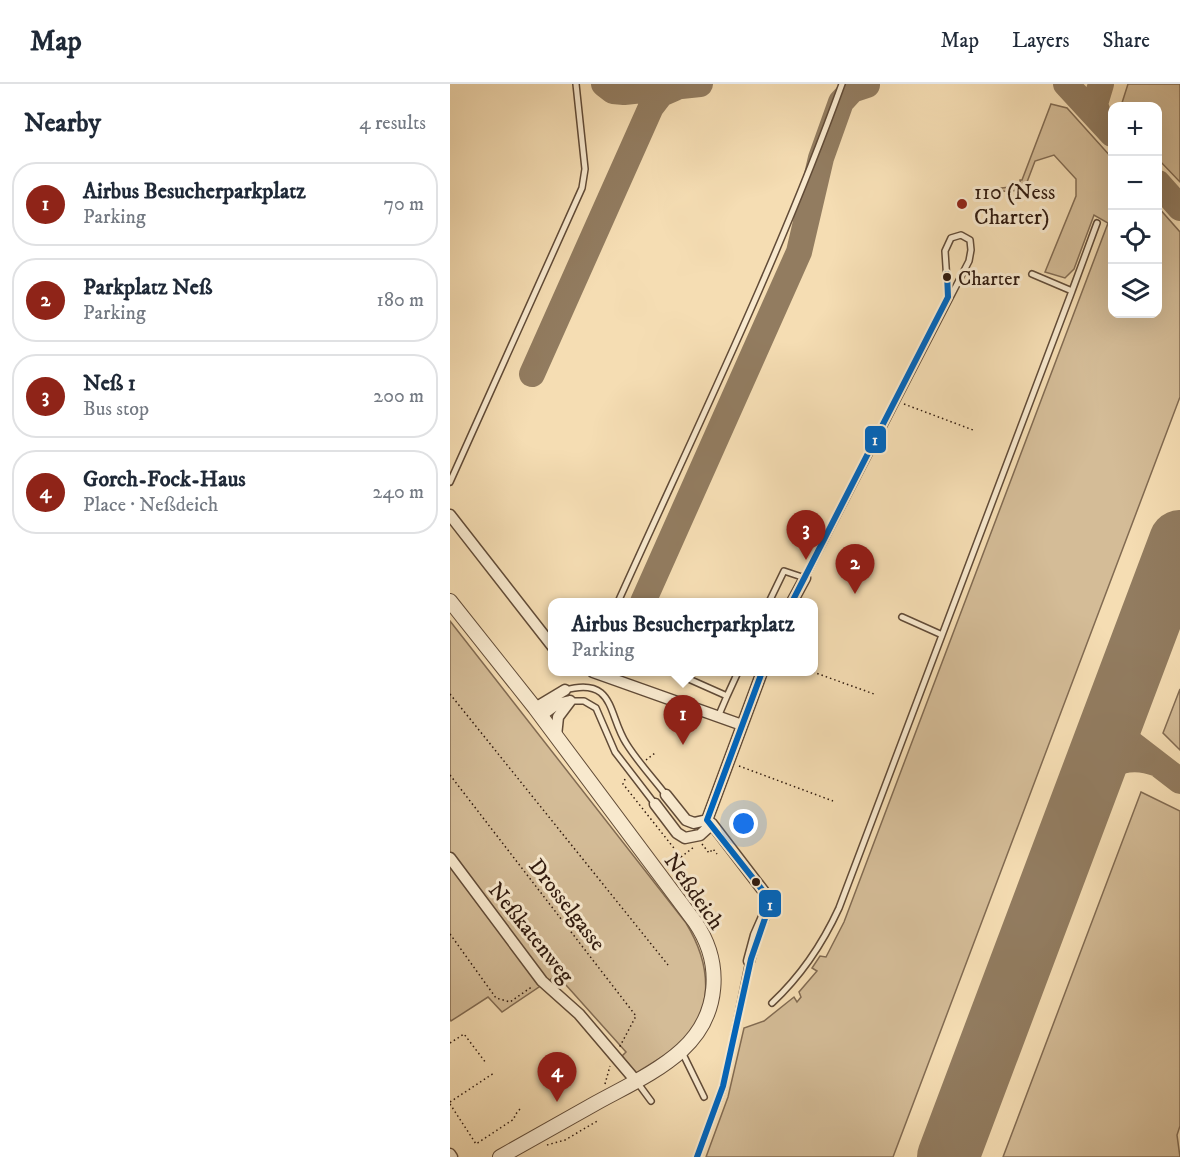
<!DOCTYPE html>
<meta charset="utf-8">
<style>
:root{--surface:#fff;--page:#f6f6f7;--text:#1f2937;--muted:#747a83;--line:#e0e1e3;--accent:#8f2418}
body{margin:0;font-family:"IM FELL DW Pica",serif;background:var(--page);color:var(--text)}
.controls{position:absolute;right:18px;top:18px;display:grid;overflow:hidden;border-radius:12px;box-shadow:0 6px 24px #0002}
.controls button{width:54px;height:54px;display:grid;place-items:center;padding:0;border:0;border-bottom:2px solid var(--line);background:var(--surface);color:var(--text);font:30px sans-serif}
.you{position:absolute;left:294px;top:740px;width:21px;height:21px;margin:-15px;border:4px solid #fff;border-radius:50%;background:#1a73e8;box-shadow:0 0 0 9px #1a73e833}
.badge{display:grid;place-items:center;width:39px;height:39px;border-radius:50%;background:var(--accent);color:#fff;font-size:20px;font-weight:700}
.pin{position:absolute;translate:-50% -50px;filter:drop-shadow(0 2px 3px #0008)}
.pin::after{content:'';position:absolute;top:32px;width:21px;height:18px;background:inherit;clip-path:polygon(0 0,100% 0,50% 100%)}
.popup{position:absolute;left:98px;top:514px;width:270px;height:78px;box-sizing:border-box;display:grid;place-content:center;border-radius:12px;background:var(--surface);filter:drop-shadow(0 2px 4px #0005);font-size:20px;white-space:nowrap;color:var(--muted)}
.popup b{font-size:22px;color:var(--text)}
.popup::after{content:'';position:absolute;left:50%;top:100%;margin-left:-12px;border:12px solid transparent;border-top-color:var(--surface)}
.list{margin:0;padding:0;list-style:none}
h2{display:flex;justify-content:space-between;align-items:center;height:78px;margin:0;padding:0 24px;font-size:26px}
h2 small{font-size:20px;font-weight:400;color:var(--muted)}
.list li{display:grid;grid-template-columns:39px 1fr auto;gap:18px;align-items:center;box-sizing:border-box;height:84px;margin:0 12px 12px;padding:0 12px;border:2px solid var(--line);border-radius:24px}
.list b{display:block;font-size:22px;white-space:nowrap}
.list p{margin:0;font-size:20px;white-space:nowrap;color:var(--muted)}
.list em{font-size:20px;font-style:normal;color:var(--muted)}
.icon{flex:none;width:33px;height:33px;fill:none;stroke:currentColor;stroke-width:2;stroke-linecap:round;stroke-linejoin:round}
.map{position:relative;flex:none;width:730px;height:1073px;overflow:hidden}
header{display:flex;align-items:center;gap:36px;box-sizing:border-box;height:84px;padding:0 30px;background:var(--surface);border-bottom:2px solid var(--line)}
header strong{font-size:28px}
nav{display:flex;gap:33px;margin-inline-start:auto;font-size:21px}
main{display:flex}
aside{flex:1;background:var(--surface)}
.map>svg:first-child{display:block}
.green{fill:#d4bc97;stroke:#826b52;stroke-width:1.5}
.lines{fill:none;stroke-linecap:round;stroke-linejoin:round}
.taxiway{stroke:#927c60;stroke-width:26}
.runway{stroke:#927c60;stroke-width:62}
.service-casing{stroke:#614b37;stroke-width:8}
.minor-casing{stroke:#614b37;stroke-width:13}
.tertiary-casing{stroke:#614b37;stroke-width:16}
.path{stroke:#301a0e;stroke-width:1.5;stroke-dasharray:1.5 3;stroke-linecap:butt}
.service{stroke:#f8e9ce;stroke-width:5}
.minor{stroke:#f8e9ce;stroke-width:10}
.tertiary{stroke:#f8e9ce;stroke-width:14}
.bus-1-casing{stroke:#f8e9ce;stroke-width:10}
.bus-1{stroke:#0065bd;stroke-width:6}
.poi-dot{fill:#8f2418;stroke:#f8e9ce;stroke-width:2}
.bus-dot{fill:#301a0e;stroke:#f8e9ce;stroke-width:2}
.labels{text-anchor:middle;stroke-width:6;stroke-linejoin:round;paint-order:stroke}
.bus-label{font-size:20px;fill:#301a0e;stroke:#f8e9ce;text-anchor:start}
.poi-label{font-size:22px;fill:#301a0e;stroke:#f8e9ce;text-anchor:start}
.street-label{font-size:22px;fill:#301a0e;stroke:#f8e9ce}
.line-badge{stroke:#f8e9ce;stroke-width:2}
.badge-label{font-size:16px;text-anchor:middle;font-weight:bold;fill:#fff}
</style>
<header>
<strong>Map</strong>
<nav><a>Map</a><a>Layers</a><a>Share</a></nav>
</header>
<main>
<aside>
<h2>Nearby<small>4 results</small></h2>
<ul class="list">
<li><span class="badge">1</span><div><b>Airbus Besucherparkplatz</b><p>Parking</p></div><em>70 m</em></li>
<li><span class="badge">2</span><div><b>Parkplatz Neß</b><p>Parking</p></div><em>180 m</em></li>
<li><span class="badge">3</span><div><b>Neß 1</b><p>Bus stop</p></div><em>200 m</em></li>
<li><span class="badge">4</span><div><b>Gorch-Fock-Haus</b><p>Place · Neßdeich</p></div><em>240 m</em></li>
</ul>
</aside>
<div class="map">
<svg width="730" height="1073" viewBox="0 0 730 1073">
<rect width="100%" height="100%" fill="#f5ddb3"/>
<filter id="stains"><feTurbulence type="fractalNoise" baseFrequency=".00333" numOctaves="4"/><feColorMatrix values="0 0 0 0 .2 0 0 0 0 .09 0 0 0 0 .02 0 0 0 .5 -.17"/></filter>
<radialGradient id="worn" r=".72"><stop offset=".6" stop-color="#630" stop-opacity="0"/><stop offset="1" stop-color="#630" stop-opacity=".3"/></radialGradient>
<!-- green -->
<path class="green" d="M678,0H730V98L708,75V22H671Z
M601,20L617,24L662,74V230H708V123L730,148V313L443,1073H256L278,1013L294,944L314,937L344,913L347,918L351,913L349,908L367,887L362,884L370,872L376,873L394,838L658,139L644,131L624,185L615,194L595,188L626,112V95L604,71L585,77L574,106L542,108V105L570,102V96H572Z
M0,537L236,839C261,880 267,930 225,964C213,973 198,981 186,989L172,972L176,968L107,891L52,928L38,913L1,937L0,935Z
M730,605V666L713,649Z
M691,708L730,727V1042L727,1051L730,1073H553Z"/>
<g class="lines">
<!-- taxiway -->
<path class="taxiway" d="M154,0L163,7L174,8L250,0
M616,0L662,50
M651,0L645,20L651,38
M708,99L730,124
M82,290L201,23L211,10L227,3
M193,518L349,168L371,74L391,18L402,6L417,1
M666,627L665,640L673,653L730,697
M640,696C661,678 680,669 708,680"/>
<!-- runway -->
<path class="runway" d="M498,1073L730,457"/>
<defs>
<path id="service" d="M622,207L647,139
M0,398L132,104L135,85L126,0
M168,518C245,347 328,177 392,0
M319,518L334,487L355,494L519,177L521,166L520,156L511,151L501,154L495,167L498,213
M452,533L490,550
M223,588L277,612L288,588
M115,606C165,592 158,631 176,659C187,677 203,694 216,711
M120,617H134L146,624L165,668L205,720
M268,633L277,612
M322,919C352,891 372,861 389,824L622,207L582,190
M232,968L254,1013
M187,998L201,1017
M247,1073L273,1004L299,877"/>
<path id="minor" d="M0,431L103,563
M342,518L355,494
M143,588L292,641
M85,624L115,606
M91,632L107,620L120,617
M106,652L108,633L120,617
M216,711L236,736L244,739L257,736L262,740L321,817L306,851L299,877
M205,720L227,749L235,754L250,751L262,740
M257,736L312,588
M0,774L92,897L129,930L186,997
M0,1070L2,1073"/>
<path id="tertiary" d="M0,517L85,624L245,838C273,879 270,931 232,966C208,988 175,1003 146,1019C114,1037 82,1055 50,1073"/>
</defs>
<!-- service casing -->
<use href="#service" class="service-casing"/>
<!-- minor casing -->
<use href="#minor" class="minor-casing"/>
<!-- tertiary casing -->
<use href="#tertiary" class="tertiary-casing"/>
<!-- path -->
<path class="path" d="M454,320L523,346
M363,588L424,610
M0,610L218,881
M196,676L205,669
M289,682L383,717
M0,691L186,932L169,964
M175,695L173,700L231,773L218,782
M252,760L259,769L263,765L267,770
M231,773L244,763
M0,850L46,914L60,918L83,902
M0,959L14,950L36,979
M155,1000L160,982
M0,1018L44,989
M0,1020L26,1060L64,1035L65,1031L70,1025
M97,1061L115,1056L149,1036"/>
<!-- service -->
<use href="#service" class="service"/>
<!-- minor -->
<use href="#minor" class="minor"/>
<!-- tertiary -->
<use href="#tertiary" class="tertiary"/>
<defs>
<path id="bus-1" d="M342,518L498,213L497,190
M247,1073L273,1002L301,875L321,817L257,736L312,588"/>
</defs>
<!-- bus-1 casing -->
<use href="#bus-1" class="bus-1-casing"/>
<!-- bus-1 -->
<use href="#bus-1" class="bus-1"/>
</g>
<!-- markers -->
<circle class="poi-dot" cx="512" cy="120" r="6"/>
<g class="bus-dot">
<circle cx="497" cy="193" r="5"/>
<circle cx="306" cy="798" r="5"/>
</g>
<g class="labels">
<!-- bus labels -->
<g class="bus-label">
<text x="508" y="201">Charter</text>
</g>
<!-- poi labels -->
<g class="poi-label">
<text x="524" y="115">110 (Ness<tspan x="524" dy="25">Charter)</tspan></text>
</g>
<!-- street labels -->
<g class="street-label">
<text transform="translate(245 807) rotate(55)" y="8">Neßdeich</text>
<text transform="translate(118 820) rotate(52)" y="8">Drosselgasse</text>
<text transform="translate(82 848) rotate(51)" y="8">Neßkatenweg</text>
</g>
</g>
<g class="line-badge">
<rect x="414" y="341" width="23" height="29" rx="6" fill="#0065bd"/>
<rect x="308" y="805" width="24" height="29" rx="6" fill="#0065bd"/>
</g>
<g class="badge-label">
<text x="425" y="361">1</text>
<text x="320" y="826">1</text>
</g>
<rect width="100%" height="100%" filter="url(#stains)"/>
<rect width="100%" height="100%" fill="url(#worn)"/>
</svg>
<div class="controls">
<button>+</button>
<button>−</button>
<button><svg class="icon" aria-label="locate" viewBox="0 0 24 24"><circle cx="12" cy="12" r="6"/><path d="M12 2v4M12 18v4M2 12h4M18 12h4"/></svg></button>
<button><svg class="icon" aria-label="layers" viewBox="0 0 24 24"><path d="M12 4l9 5-9 5-9-5zM3 14l9 5 9-5"/></svg></button>
</div>
<div class="you"></div>
<div class="pin badge" style="left:233px;top:661px">1</div>
<div class="popup"><b>Airbus Besucherparkplatz</b>Parking</div>
<div class="pin badge" style="left:405px;top:510px">2</div>
<div class="pin badge" style="left:356px;top:476px">3</div>
<div class="pin badge" style="left:107px;top:1018px">4</div>
</div>
</main>
